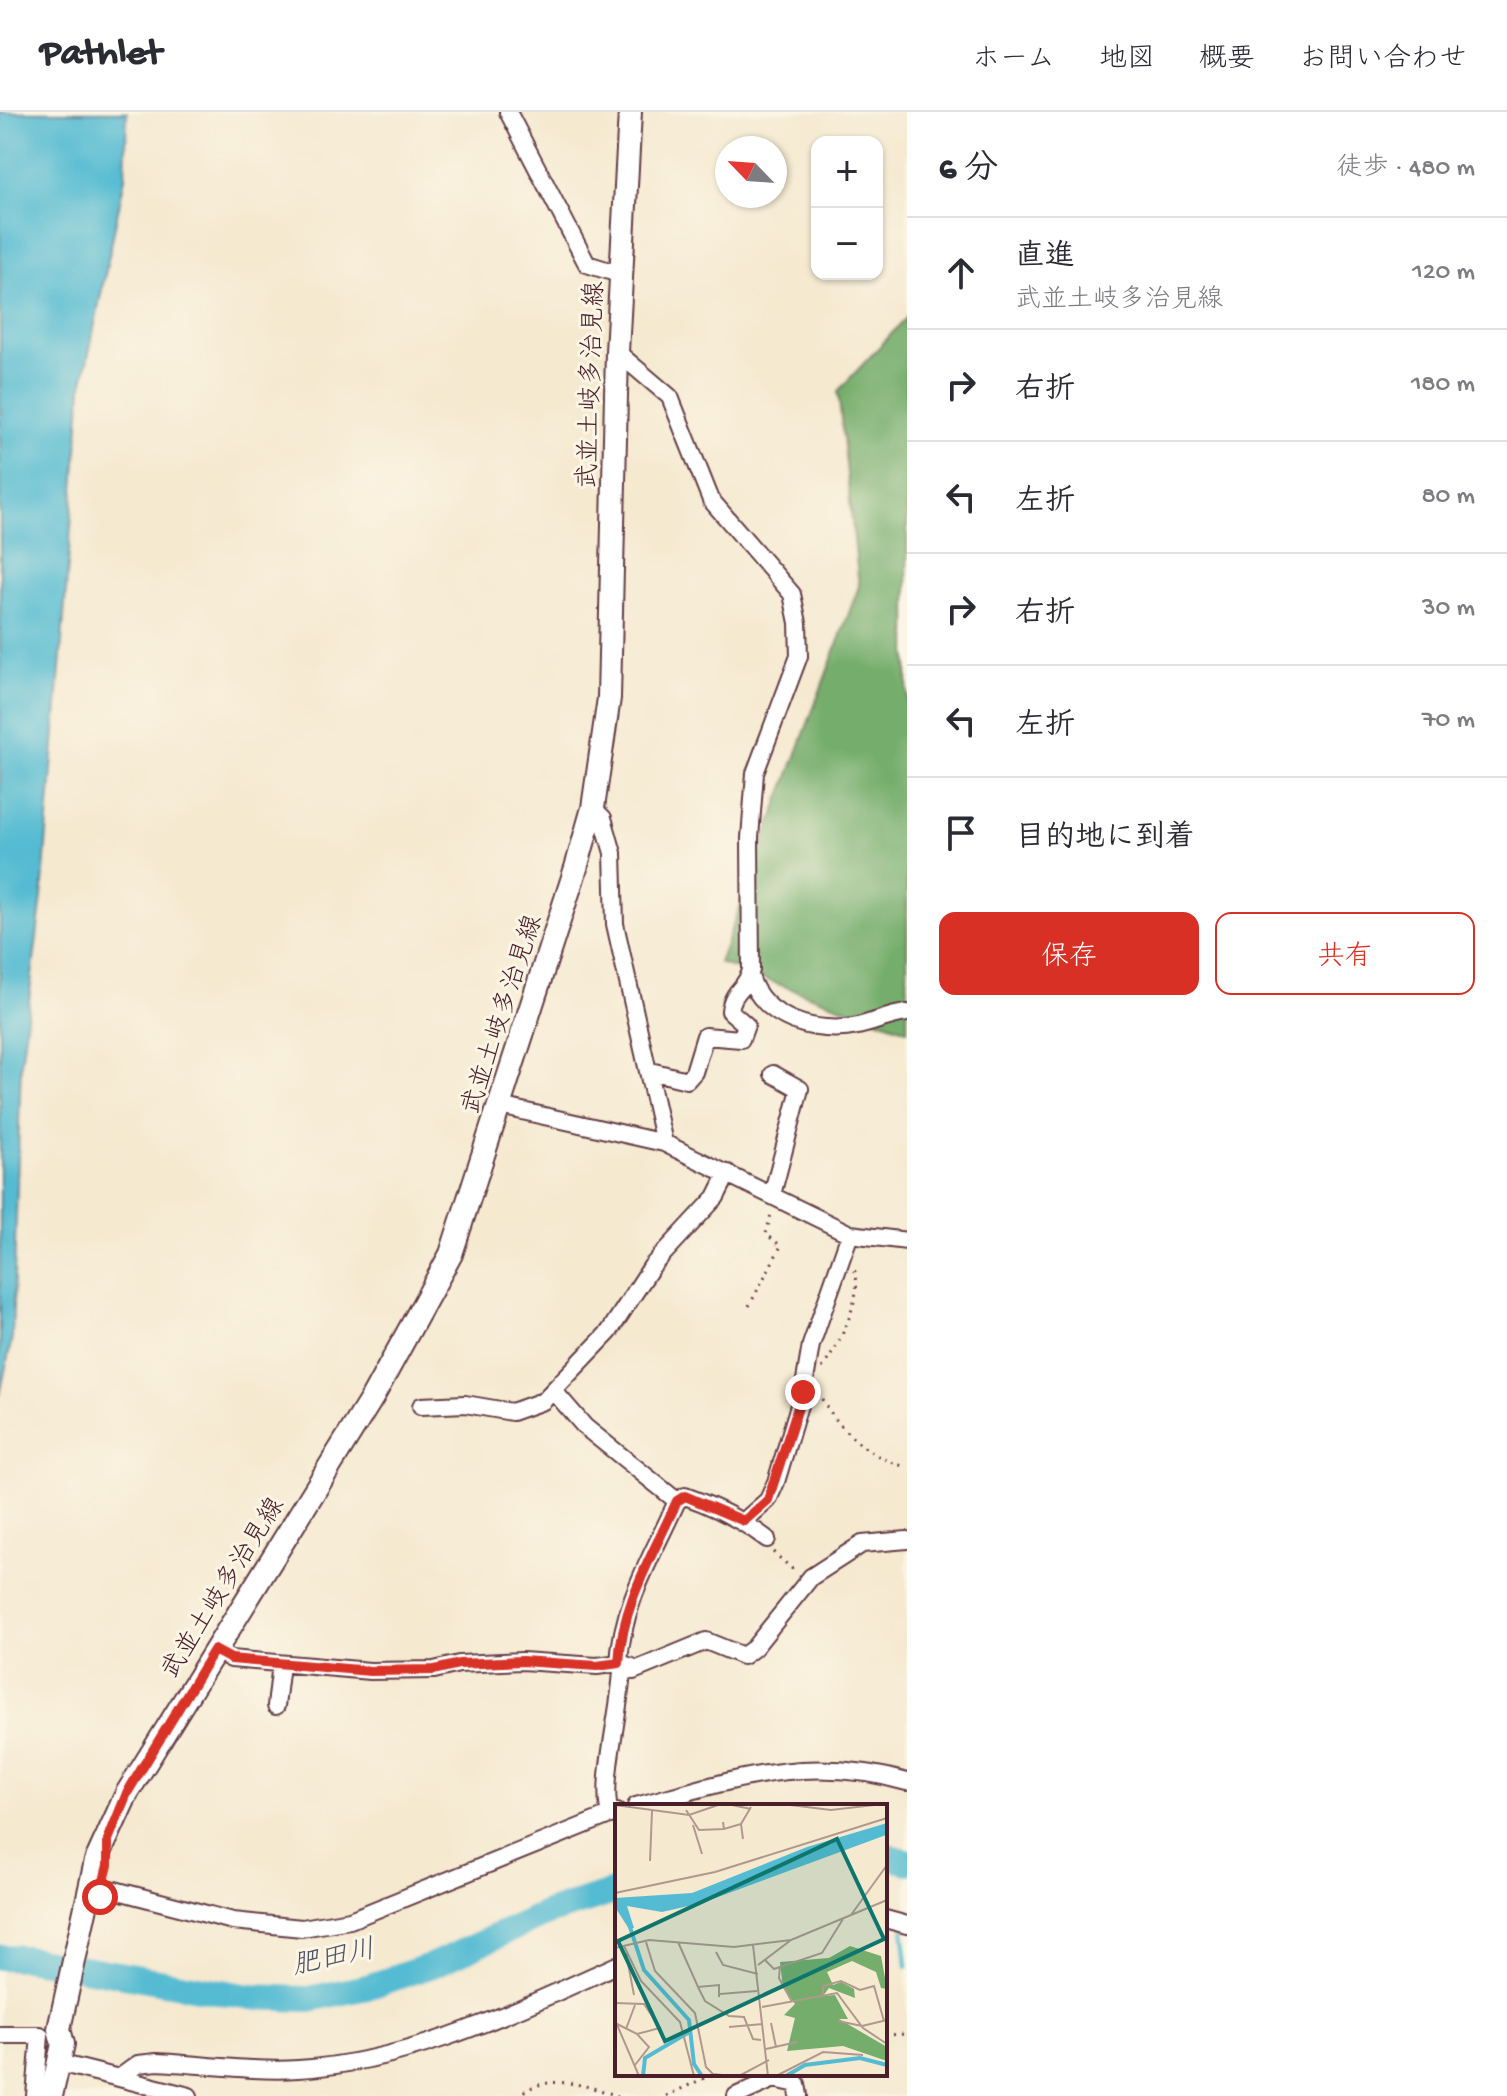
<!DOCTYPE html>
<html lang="ja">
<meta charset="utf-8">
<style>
:root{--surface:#fff;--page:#f7f7f7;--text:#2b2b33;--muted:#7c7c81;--line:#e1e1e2;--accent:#d93025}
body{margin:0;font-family:"Gochi Hand","Klee One",sans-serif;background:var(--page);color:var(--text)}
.controls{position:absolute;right:24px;top:24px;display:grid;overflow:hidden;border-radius:16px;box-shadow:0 2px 6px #0004}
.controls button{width:72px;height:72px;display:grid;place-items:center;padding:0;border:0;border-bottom:2px solid var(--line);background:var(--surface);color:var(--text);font:40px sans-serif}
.compass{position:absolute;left:715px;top:24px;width:72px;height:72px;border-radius:50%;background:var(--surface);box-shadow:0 2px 6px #0004;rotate:295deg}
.stop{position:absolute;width:24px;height:24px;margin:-18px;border:6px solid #d93025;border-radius:50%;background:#fff}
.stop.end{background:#d93025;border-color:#fff;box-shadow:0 2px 8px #0008}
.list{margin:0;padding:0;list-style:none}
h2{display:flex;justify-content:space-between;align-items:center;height:104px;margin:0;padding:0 32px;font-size:34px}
h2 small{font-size:26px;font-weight:400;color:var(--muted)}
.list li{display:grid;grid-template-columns:52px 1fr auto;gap:24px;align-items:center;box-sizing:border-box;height:112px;padding:0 32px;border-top:2px solid var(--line)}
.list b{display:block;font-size:30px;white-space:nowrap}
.list p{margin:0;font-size:26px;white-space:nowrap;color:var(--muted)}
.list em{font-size:26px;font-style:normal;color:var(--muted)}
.actions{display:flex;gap:16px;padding:24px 32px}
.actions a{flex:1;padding:18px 0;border:2px solid var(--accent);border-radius:16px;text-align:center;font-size:28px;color:var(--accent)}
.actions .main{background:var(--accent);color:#fff}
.icon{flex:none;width:44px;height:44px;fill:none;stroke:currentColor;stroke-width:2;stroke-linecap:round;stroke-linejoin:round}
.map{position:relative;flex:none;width:907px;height:1984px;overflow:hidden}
header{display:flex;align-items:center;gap:48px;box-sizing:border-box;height:112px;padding:0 40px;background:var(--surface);border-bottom:2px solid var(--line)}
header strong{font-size:38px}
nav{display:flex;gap:44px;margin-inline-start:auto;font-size:28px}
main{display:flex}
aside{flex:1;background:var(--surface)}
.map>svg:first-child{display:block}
.forest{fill:#74ad6c;stroke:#5f664c;stroke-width:2}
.water{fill:#55bbd2;stroke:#506d7e;stroke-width:2}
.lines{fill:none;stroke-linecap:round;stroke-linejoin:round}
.stream{stroke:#55bbd2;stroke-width:4}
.river{stroke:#55bbd2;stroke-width:26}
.minor-casing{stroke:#643d44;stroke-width:20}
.secondary-casing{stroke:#643d44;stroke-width:26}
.path{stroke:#643d44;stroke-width:3;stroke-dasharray:2 6;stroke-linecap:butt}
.minor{stroke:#fff;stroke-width:16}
.secondary{stroke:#fff;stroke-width:22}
.route{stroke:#d93025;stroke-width:10}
.labels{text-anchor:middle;stroke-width:6;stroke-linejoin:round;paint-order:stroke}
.street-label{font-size:26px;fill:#4a1f2b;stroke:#fcf5e5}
.water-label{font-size:28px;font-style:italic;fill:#4e5665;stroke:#fcf5e5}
.inset-river{fill:none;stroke:#55bbd2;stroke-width:4}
.inset-road{fill:none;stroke:#b1988e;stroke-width:2}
.view{fill:#0f766e;fill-opacity:0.15;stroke:#0f766e;stroke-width:4}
.inset-edge{fill:none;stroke:#4a1f2b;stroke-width:4}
</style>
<header>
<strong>Pathlet</strong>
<nav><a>ホーム</a><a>地図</a><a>概要</a><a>お問い合わせ</a></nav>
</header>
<main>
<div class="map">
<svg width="907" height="1984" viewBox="0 0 907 1984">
<rect width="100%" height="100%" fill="#fcf5e5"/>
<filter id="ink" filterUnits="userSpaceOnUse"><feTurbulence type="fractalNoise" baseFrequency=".0125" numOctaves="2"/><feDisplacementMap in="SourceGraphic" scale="16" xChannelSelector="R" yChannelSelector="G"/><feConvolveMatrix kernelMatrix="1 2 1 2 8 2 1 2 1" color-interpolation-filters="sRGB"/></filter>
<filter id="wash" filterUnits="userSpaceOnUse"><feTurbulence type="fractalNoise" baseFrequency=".006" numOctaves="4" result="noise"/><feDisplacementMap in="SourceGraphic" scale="32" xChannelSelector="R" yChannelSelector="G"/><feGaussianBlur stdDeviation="1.8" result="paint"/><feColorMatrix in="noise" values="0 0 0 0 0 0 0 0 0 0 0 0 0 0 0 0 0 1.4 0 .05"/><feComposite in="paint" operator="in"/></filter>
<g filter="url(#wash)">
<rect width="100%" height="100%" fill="#f5e9d0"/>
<!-- forest -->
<path class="forest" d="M907,205V918L719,851L859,474L838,279Z"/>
<!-- water -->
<path class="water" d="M0,0H127L125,65L82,275L42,785L21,952L12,1226L0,1283Z"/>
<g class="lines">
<!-- stream -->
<path class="stream" d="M905,1808L907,1799
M903,1817L907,1854"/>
<!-- river -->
<path class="river" d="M885,1743L907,1750
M0,1845L26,1846L250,1885L309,1887L367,1875L433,1853L547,1801L617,1779"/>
</g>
</g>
<g filter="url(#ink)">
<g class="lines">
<defs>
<path id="minor" d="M508,0L587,152L622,163
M617,240L670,285L711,388L792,482L798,511L799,544L755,661L750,726L751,858C747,876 732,878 730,899L746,913L741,927L705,924L694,960L687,968L650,959
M593,696L603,706L613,741L615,812L664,1031
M750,864C762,907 817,923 858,914C875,910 890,903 907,901
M500,994L664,1031L850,1122L907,1129
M772,1083L800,977L773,962
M553,1278L585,1315L677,1389
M421,1294L465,1292L512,1300L543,1289L609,1220L652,1154L716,1085L728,1061
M744,1409L768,1388L776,1370L803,1280L811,1233L850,1122
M214,1538L231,1547L370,1559L434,1558L459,1552L522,1549L597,1554L619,1551C622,1491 653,1443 677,1389L685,1384C716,1395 741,1407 767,1427
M619,1551L632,1555L633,1559L706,1529L743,1544L754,1536L811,1465L862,1432L907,1428
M276,1594L281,1552
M636,1694C734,1668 804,1641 907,1670
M611,1703C598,1676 623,1590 622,1553
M103,1775L233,1809L302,1816L350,1808L617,1700
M885,1807L907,1813
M0,1923H40L35,1984
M59,1951L119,1966L138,1952L157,1950C200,1952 256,1960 298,1957C411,1950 515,1899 617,1853
M119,1966L189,1984
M736,1984L774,1967L797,1972L799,1984"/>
<path id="secondary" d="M51,1984L63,1932L59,1917L96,1749L127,1681L372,1286L451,1142L576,756L593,696L609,586L617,240L630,0"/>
</defs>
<!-- minor casing -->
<use href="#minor" class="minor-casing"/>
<!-- secondary casing -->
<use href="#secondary" class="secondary-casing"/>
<!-- path -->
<path class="path" d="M749,1194L781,1134L766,1122L771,1102
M822,1256C838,1237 865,1181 854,1157
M818,1280C837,1316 868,1346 907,1355
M773,1440L797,1461
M885,1923L907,1922
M517,1984C548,1960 585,1973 618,1984
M666,1984L713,1962"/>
<!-- minor -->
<use href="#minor" class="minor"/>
<!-- secondary -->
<use href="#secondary" class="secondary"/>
</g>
</g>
<g class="lines" filter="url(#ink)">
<!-- route -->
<path class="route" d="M100,1785L108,1753V1728L127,1681L214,1538L231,1547L370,1559L434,1558L459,1552L522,1549L597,1554L619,1551C622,1491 653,1443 677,1389L685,1384L744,1409L768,1388L803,1280"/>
</g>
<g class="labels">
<!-- street labels -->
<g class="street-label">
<text transform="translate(589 273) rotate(-88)" y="9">武並土岐多治見線</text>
<text transform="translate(500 902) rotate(-72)" y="9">武並土岐多治見線</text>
<text transform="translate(221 1475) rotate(-58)" y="9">武並土岐多治見線</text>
</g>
<!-- water labels -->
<g class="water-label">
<text transform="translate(333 1843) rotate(-12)" y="10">肥田川</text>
</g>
</g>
<!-- overview -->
<g transform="translate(615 1692)">
<rect width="272" height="272" fill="#f5e9d0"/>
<path d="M235,142L266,152L272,185L266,184L261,168L237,157L212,168L218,181L226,178L239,185L240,194L214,184L208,192L220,191L233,215H224L272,243V257L228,242L172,247L180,214L169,211L180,200L168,184L165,158L214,154Z" fill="#74ad6c"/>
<path d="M272,19L271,31L87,99L47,108L12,102L19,124L14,125L0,103V94L77,89L192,43Z" fill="#55bbd2"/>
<path class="inset-river" d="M14,120L29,166L74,216L79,260L87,272M28,272L30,254L76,227M171,272L190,261L245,254L272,261"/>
<path class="inset-road" d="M112,0L136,5M167,0L216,6L268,0M0,1L74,11L106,0M71,6L84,26L109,25M108,18L109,25L126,20M78,21L87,50M128,35L126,20L136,3M35,57L37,7M0,89L100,68L272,14M236,111L272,61M31,138L40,167L80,209L91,263L98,270L116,272M63,138L83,183L104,181V193M138,141L153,272M9,142L26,177L65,218L79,272M0,144L34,136L119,143L176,136L272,96M101,148L108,161L143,170M11,149L19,191M150,156L159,165L207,149L228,115M143,161L176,136M165,162L164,174L177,198M83,183L90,197L114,212L129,213L138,235L146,236M105,190L142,187M208,191V182L226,177L245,186L259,182L269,217M0,199L29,200L45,224L22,230L2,220M147,203L222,189L248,224L272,240M0,216L24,272M223,217L247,222M156,219L161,243M247,222L272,216M114,223L148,220M11,225L20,201M151,245L182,238M20,261L34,243L22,230M124,272L154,256M161,272L208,248L248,251"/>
<path class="view" d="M222,35L269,135L50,237L3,137Z"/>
<rect width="272" height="272" class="inset-edge"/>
</g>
</svg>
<div class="controls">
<button>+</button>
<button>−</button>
</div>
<svg class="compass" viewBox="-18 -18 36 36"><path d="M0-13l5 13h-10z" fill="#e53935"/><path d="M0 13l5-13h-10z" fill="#7c7c81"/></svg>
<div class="stop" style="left:100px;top:1785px"></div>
<div class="stop end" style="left:803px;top:1280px"></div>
</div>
<aside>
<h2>6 分<small>徒歩 · 480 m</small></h2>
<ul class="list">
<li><svg class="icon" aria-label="ahead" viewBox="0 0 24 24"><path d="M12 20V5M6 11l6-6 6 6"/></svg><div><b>直進</b><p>武並土岐多治見線</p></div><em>120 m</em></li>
<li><svg class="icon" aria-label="right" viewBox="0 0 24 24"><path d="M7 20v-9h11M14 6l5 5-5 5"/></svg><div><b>右折</b></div><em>180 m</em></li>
<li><svg class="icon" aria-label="left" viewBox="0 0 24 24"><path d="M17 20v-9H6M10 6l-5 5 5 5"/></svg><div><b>左折</b></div><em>80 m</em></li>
<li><svg class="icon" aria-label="right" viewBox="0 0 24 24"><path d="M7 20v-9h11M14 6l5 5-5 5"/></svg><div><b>右折</b></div><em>30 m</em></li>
<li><svg class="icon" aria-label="left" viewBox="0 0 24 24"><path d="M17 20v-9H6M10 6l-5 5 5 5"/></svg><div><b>左折</b></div><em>70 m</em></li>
<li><svg class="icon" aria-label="arrive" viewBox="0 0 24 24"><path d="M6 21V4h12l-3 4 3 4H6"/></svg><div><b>目的地に到着</b></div></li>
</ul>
<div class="actions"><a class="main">保存</a><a>共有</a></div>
</aside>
</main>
